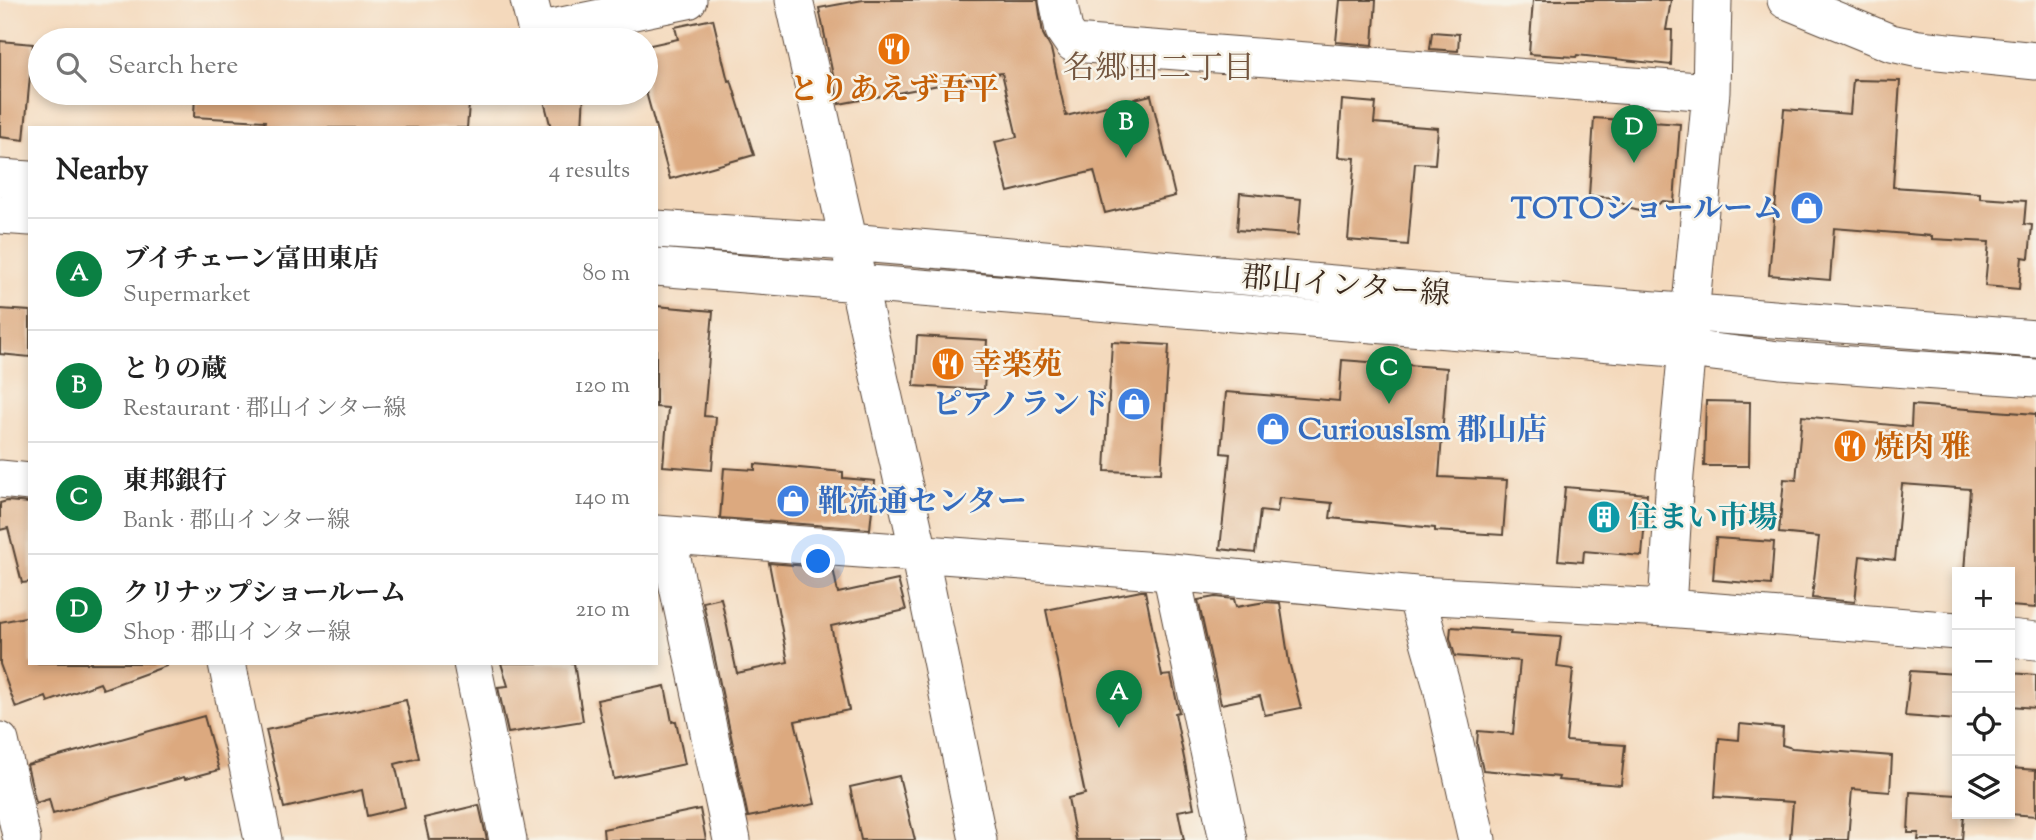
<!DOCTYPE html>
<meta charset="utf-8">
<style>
:root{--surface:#fff;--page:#f6f6f6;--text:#222;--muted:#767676;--line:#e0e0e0;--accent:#0b8043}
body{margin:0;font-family:"Sorts Mill Goudy","Noto Serif JP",serif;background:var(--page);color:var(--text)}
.controls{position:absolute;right:21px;bottom:21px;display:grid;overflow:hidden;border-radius:0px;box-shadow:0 4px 10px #0003}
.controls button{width:63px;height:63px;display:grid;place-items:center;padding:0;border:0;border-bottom:2px solid var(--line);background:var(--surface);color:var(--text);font:35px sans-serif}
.you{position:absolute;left:819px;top:562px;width:24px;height:24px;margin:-18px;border:5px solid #fff;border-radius:50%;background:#1a73e8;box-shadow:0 0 0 10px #1a73e833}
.badge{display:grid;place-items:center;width:46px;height:46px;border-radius:50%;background:var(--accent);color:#fff;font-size:23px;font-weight:700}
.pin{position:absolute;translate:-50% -58px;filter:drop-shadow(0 2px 4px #0008)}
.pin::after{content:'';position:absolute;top:37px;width:24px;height:21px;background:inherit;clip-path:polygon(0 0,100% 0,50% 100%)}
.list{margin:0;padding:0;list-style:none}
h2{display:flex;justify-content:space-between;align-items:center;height:91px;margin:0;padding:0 28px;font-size:30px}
h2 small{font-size:23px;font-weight:400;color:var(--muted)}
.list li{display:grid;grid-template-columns:46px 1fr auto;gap:21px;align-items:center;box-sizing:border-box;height:112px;padding:0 28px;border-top:2px solid var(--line)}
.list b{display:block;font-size:26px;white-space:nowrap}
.list p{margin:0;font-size:23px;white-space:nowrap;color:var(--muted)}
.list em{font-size:23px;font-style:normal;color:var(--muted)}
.icon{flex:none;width:38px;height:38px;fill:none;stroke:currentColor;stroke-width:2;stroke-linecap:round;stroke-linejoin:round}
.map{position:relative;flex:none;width:2036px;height:840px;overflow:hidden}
.search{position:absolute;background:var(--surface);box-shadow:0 4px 10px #0003;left:28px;top:28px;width:630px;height:77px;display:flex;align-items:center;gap:18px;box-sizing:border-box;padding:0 24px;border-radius:38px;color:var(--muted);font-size:26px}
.panel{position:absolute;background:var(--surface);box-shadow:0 4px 10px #0003;left:28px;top:126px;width:630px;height:539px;border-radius:0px}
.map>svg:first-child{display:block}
.building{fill:#dca97f}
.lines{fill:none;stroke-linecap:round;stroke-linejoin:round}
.minor-casing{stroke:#574436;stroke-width:39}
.minor{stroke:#fff;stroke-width:37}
.labels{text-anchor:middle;stroke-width:5;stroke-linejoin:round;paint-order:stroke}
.food-label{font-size:30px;font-weight:bold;fill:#c56008;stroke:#f7f3e8;text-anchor:start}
.shop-label{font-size:30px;font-weight:bold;fill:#366cbe;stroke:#f7f3e8;text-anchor:end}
.street-label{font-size:30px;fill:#3b2a1e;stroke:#f7f3e8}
.culture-label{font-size:30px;font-weight:bold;fill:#0d838f;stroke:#f7f3e8;text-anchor:start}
.neighbourhood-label{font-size:32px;fill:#735640;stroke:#f7f3e8}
</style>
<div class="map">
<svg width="2036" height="840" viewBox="0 0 2036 840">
<rect width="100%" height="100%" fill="#f7f3e8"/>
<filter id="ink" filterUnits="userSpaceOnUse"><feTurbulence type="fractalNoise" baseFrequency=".0143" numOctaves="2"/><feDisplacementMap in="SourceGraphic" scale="14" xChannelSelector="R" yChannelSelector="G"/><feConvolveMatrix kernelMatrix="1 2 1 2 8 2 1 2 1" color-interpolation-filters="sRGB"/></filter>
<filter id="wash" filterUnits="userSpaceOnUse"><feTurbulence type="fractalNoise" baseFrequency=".00686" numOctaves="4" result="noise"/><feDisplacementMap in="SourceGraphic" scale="28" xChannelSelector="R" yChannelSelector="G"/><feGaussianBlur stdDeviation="1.57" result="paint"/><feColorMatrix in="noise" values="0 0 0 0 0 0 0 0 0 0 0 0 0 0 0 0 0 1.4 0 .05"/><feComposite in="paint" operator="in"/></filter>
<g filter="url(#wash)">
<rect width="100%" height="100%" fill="#f4d9bc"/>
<g id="blocks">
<!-- building -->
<path class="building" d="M863,0H1038L1043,34L1051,49L1066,116L1151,95L1175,196L1105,213L1094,171L1008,192L995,142L1017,137L1002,73L839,104L819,8Z
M1340,0H1376L1373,45L1336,42Z
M1533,0H1671L1666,30H1672L1671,65L1577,55L1576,57L1529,54Z
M713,19L728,81L731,80L754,155L670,179L646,92V46L678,39L675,27Z
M1432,32L1459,34L1458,51L1430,49Z
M0,41L33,44L24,140L0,137Z
M1853,80L1900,81L1893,187L1980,193V198L2026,201L2024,224L2032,225L2029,258L2022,257L2019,289L1985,286L1989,242L1932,239V236L1834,228L1830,280L1769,275L1784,109L1850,114Z
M195,93H470L467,128H264L265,121L194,117Z
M542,93H584L582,128H551Z
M1342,100L1376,103L1374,123L1438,128L1435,164L1415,163L1408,245L1348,240L1355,158L1338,157Z
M1594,118L1680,124L1674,202L1663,201L1653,208L1640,210L1627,207L1617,198L1589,196Z
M1240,193L1301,199L1298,235L1237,230Z
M656,306L713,311L704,416L716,417L712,470L663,466L668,408L656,407Z
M0,309L30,311V357L0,354Z
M917,336L987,340L984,390L914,386Z
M1112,342L1169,345L1161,473L1105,471Z
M1342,360L1447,368L1439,477L1507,480L1503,535L1435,531V528L1330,518L1332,503L1279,498L1277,513L1260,511L1255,553L1220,549L1230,454L1221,453L1226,392L1339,401Z
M1706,401L1750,402L1749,466H1704Z
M1912,405L2036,414V608L2010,606V572H1964L1970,489L1902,484L1895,560L1860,556L1855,602L1812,598L1819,537L1779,533L1784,479L1796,480L1802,416L1911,427Z
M755,464L843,472V478L875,481L870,529L720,518L724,468L755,470Z
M1565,487L1647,494L1642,556L1584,551L1583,562L1558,560Z
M7,501L30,503V582L22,583L8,528L0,530V503Z
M1716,538L1774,542L1771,585L1713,580Z
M769,563L833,568L838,593L898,580L906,610L831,626L849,710L795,721L815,804L748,817L703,602L721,598L737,673L788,662Z
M1141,591H1145L1162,676L1171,675L1179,712L1175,713L1194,808L1178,811L1184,840H1076L1068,798L1085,794L1046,610Z
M1215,597L1234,599L1236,607L1265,602L1280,603L1289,662L1301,708L1265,715L1260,696L1221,704L1198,600Z
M30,616V663H166V666L103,689L100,683L48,702L46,697L16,708L0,664V622Z
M1451,627L1511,631L1510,634L1561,637L1557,667L1573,669L1566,741L1625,745L1621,785L1558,780L1559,777L1483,770L1477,745L1478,731L1513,734L1520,661L1455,656L1450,638Z
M501,663H574L583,721L508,733L498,687L508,686Z
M1910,671L1957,674V720L1905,716Z
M2010,673L2036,675V708L2010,706Z
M665,686L672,722L676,721L685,764L614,779L597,700Z
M406,700L419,758L395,764L405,807L367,816L362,790L284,808L266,730Z
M204,716L219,770L185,779L184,777L53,814L49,799L36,803L27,765Z
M1740,724L1783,728L1782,745L1792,748L1892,756L1890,792L1852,789L1848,840H1790L1793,802L1715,797L1719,738L1739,740Z
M2010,768L2036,770V816L2010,814Z
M899,776L915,840H861L850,787Z
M1910,792L1957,795V814H1964L1962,840H1918L1919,833H1908Z
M479,805L487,840H429L424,818Z
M700,809L706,840H604L603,829Z"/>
</g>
</g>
<g filter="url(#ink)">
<use href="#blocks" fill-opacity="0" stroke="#574436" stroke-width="2"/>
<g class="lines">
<defs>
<path id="minor" d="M529,0L536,27L542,30L688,0
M794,0L919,553L978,840
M1058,0L1064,30L1073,43L1711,92
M1786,0L1891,43L1919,49L2036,61
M0,178L30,180
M0,215L30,217
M656,229L849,242L1485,297L2036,339
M656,267L1687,349L1780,360L2036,378
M0,479L30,482
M656,534L1171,572L1416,595L1667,608L1957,631
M667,535L732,840
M1171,572L1228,840
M1416,595L1442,687L1477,840
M1667,608L1675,475L1711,92L1713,0
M2010,638L2036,641
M227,663L263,840
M472,663L508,840
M0,741L22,840"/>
</defs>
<!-- minor casing -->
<use href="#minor" class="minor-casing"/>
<!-- minor -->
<use href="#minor" class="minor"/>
</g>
</g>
<!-- icons -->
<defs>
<symbol id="restaurant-disc" viewBox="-11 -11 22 22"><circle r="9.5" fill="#e8710a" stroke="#f7f3e8"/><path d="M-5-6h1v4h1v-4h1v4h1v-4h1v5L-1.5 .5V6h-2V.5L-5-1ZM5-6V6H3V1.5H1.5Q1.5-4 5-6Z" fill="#fff"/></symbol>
<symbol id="shop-disc" viewBox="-11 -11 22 22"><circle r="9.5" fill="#3f7fe0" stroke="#f7f3e8"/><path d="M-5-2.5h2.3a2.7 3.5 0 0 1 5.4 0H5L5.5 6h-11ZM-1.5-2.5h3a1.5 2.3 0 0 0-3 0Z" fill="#fff"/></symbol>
<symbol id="building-disc" viewBox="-11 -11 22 22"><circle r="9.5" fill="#0f9aa8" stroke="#f7f3e8"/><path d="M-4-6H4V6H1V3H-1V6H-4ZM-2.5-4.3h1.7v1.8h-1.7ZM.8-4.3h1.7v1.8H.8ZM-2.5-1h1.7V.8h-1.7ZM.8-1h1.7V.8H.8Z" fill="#fff"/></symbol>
</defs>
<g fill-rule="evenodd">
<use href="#restaurant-disc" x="875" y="30" width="38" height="38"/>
<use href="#shop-disc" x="1788" y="189" width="38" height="38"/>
<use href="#restaurant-disc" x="929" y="345" width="38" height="38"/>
<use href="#shop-disc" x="1115" y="385" width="38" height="38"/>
<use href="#shop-disc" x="1254" y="410" width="38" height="38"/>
<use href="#restaurant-disc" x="1831" y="427" width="38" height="38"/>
<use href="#shop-disc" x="774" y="482" width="38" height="38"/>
<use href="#building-disc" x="1585" y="498" width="38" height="38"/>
</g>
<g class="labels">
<!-- food labels -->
<g class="food-label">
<text x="894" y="99" text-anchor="middle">とりあえず吾平</text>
<text x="972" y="374">幸楽苑</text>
<text x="1874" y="456">焼肉 雅</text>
</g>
<!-- shop labels -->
<g class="shop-label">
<text x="1783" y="218">TOTOショールーム</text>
<text x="1110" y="414">ピアノランド</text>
<text x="1298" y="439" text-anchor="start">CuriousIsm 郡山店</text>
<text x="818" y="511" text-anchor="start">靴流通センター</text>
</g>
<!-- street labels -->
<g class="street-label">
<text transform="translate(1346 285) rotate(5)" y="10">郡山インター線</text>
</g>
<!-- culture labels -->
<g class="culture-label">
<text x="1628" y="527">住まい市場</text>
</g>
<!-- neighbourhood labels -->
<g class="neighbourhood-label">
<text x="1159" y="78">名郷田二丁目</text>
</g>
</g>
</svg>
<div class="controls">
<button>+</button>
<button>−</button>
<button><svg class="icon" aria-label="locate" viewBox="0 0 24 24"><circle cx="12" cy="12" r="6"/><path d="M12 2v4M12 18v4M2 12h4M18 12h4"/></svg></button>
<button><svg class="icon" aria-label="layers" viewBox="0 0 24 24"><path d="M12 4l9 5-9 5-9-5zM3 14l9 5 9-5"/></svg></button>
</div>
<div class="you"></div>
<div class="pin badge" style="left:1119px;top:728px">A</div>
<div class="pin badge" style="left:1126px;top:158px">B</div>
<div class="pin badge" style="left:1389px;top:404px">C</div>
<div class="pin badge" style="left:1634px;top:163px">D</div>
<div class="search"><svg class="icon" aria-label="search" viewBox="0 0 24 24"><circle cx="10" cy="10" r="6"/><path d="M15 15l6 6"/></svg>Search here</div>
<section class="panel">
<h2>Nearby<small>4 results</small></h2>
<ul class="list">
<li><span class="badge">A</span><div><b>ブイチェーン富田東店</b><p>Supermarket</p></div><em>80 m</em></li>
<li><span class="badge">B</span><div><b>とりの蔵</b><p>Restaurant · 郡山インター線</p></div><em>120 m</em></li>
<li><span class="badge">C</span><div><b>東邦銀行</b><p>Bank · 郡山インター線</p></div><em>140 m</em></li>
<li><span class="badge">D</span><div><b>クリナップショールーム</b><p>Shop · 郡山インター線</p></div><em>210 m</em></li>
</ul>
</section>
</div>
